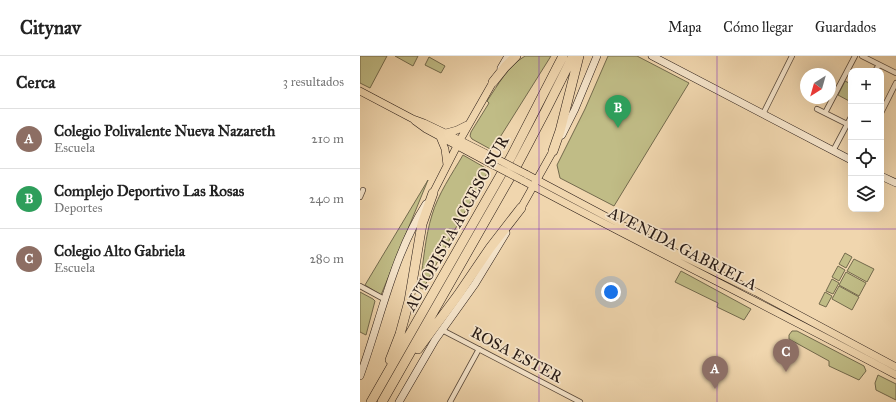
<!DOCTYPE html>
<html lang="es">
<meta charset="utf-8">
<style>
:root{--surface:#fff;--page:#f2f2f2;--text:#222;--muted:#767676;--line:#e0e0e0;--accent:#1a73e8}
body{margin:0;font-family:"IM FELL Great Primer",serif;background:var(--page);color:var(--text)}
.controls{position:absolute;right:12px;top:12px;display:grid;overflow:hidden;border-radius:8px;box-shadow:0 4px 16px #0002}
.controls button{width:36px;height:36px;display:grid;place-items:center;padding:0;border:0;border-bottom:1px solid var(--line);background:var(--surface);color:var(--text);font:20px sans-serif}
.compass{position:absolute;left:440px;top:12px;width:36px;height:36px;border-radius:50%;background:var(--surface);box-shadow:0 4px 16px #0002;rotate:217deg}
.you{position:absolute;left:251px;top:236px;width:14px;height:14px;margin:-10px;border:3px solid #fff;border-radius:50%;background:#1a73e8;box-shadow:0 0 0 6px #1a73e833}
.badge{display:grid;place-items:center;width:26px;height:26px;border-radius:50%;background:var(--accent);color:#fff;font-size:13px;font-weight:700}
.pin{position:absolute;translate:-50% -33px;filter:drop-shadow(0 1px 2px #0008)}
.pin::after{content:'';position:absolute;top:21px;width:14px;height:12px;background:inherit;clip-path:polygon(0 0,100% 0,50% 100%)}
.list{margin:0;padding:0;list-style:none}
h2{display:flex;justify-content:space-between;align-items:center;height:52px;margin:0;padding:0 16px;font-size:17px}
h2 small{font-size:13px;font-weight:400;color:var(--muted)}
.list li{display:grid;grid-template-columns:26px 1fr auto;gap:12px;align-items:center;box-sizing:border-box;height:60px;padding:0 16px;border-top:1px solid var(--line)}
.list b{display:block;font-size:15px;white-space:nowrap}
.list p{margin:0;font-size:13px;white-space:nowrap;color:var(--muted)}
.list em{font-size:13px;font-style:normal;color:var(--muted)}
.icon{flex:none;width:22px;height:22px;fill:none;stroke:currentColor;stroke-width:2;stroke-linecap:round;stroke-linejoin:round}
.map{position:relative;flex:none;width:536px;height:346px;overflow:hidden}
header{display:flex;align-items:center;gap:24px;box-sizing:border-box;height:56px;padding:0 20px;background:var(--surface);border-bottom:1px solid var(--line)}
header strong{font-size:19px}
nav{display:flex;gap:22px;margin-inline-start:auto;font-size:14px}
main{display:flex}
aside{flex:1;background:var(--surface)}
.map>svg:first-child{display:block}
.green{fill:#c0bc86;stroke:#736a4d}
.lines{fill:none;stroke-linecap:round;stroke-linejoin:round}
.street-casing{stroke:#58483a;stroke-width:6}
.secondary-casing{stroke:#261914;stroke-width:8}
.primary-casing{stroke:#261914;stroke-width:8}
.highway-casing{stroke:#261914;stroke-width:10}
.street{stroke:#f5e4ca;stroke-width:4.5}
.secondary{stroke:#f5e4ca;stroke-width:7}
.primary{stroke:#f0d6ae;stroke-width:7}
.highway{stroke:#f0d6ae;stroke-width:9}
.primary-bridge-casing{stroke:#261914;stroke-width:8;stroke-linecap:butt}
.primary-bridge{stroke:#f0d6ae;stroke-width:7}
.grid{fill:none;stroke:#7b2cbf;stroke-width:1;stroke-opacity:0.55}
.labels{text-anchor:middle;stroke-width:3.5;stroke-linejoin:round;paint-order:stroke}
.street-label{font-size:16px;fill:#261914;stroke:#f5e4ca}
</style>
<header>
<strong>Citynav</strong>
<nav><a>Mapa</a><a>Cómo llegar</a><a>Guardados</a></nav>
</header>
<main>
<aside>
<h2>Cerca<small>3 resultados</small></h2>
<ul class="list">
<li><span class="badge" style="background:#8d6e63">A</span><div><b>Colegio Polivalente Nueva Nazareth</b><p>Escuela</p></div><em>210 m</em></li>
<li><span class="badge" style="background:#2e9e5b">B</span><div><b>Complejo Deportivo Las Rosas</b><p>Deportes</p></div><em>240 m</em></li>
<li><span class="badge" style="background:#8d6e63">C</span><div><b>Colegio Alto Gabriela</b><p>Escuela</p></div><em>280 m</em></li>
</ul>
</aside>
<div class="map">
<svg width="536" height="346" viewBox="0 0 536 346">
<rect width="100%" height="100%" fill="#f0d6ae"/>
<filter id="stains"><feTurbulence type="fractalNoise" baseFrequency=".005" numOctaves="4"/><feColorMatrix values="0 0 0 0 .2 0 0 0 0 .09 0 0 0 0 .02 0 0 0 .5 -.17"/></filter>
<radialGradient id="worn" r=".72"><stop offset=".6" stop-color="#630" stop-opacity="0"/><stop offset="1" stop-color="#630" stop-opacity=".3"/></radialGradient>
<!-- green -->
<path class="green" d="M0,0H27L10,32L0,27Z
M35,0H58L53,10Z
M165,0H191L132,94L112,83L110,80L111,76L129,47L127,45C138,29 148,10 165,0Z
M248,0H277L329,27L254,150L200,122L197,109L225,53Z
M69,1L85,10L81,17L65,9Z
M485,25L491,28V46L478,39Z
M103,99L129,114L99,166L63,233L60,232V226C64,204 65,181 72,159C78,138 92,118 103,99Z
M68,124L21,239L5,229Z
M485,197L492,201L486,212L479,208Z
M494,203L514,213L507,226L487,215Z
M478,210L485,214L479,225L472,221Z
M321,215L391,253L384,264L357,251L358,247L315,226Z
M486,216L506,227L499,240L479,229Z
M472,223L479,227L473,238L466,235Z
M479,230L499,241L492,254L472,243Z
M0,236L13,243L15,245L6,279L0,276Z
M465,236L472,240L466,251L459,248Z
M432,275H437L504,310L506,315L499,324L469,310V305L429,283V279Z
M518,319L536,328V344L516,334L515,327Z"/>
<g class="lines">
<defs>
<path id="street" d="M502,0L536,17
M515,15L519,9
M457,53L491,70
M465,57L495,0
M521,57L536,27
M403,58L432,0
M473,95L491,61
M0,141L3,134
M0,230L24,243
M82,274L220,346
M90,346L119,293"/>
<path id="secondary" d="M292,0L491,104
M141,12L148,0
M202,79L215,53L237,0
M521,120L536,127
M0,320C21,262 33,200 66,148
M39,346L75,284L115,228L146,177"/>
<path id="primary" d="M0,35L53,63L64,67L85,77L137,103
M55,65L66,73L133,109
M86,77L97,74L107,69
M80,81L85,93L87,109
M166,118L294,186L396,236L536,311
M162,124C286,191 412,252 536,319
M73,137L100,84L133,26
M161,152L193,95"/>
<path id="highway" d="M133,26L145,11L156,0
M193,95L200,75L219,0
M58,293L98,239L130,192L161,152
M30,304L40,278L49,245L62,168L73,137
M11,346L151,101L203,0
M22,346L156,111L185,56L213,0"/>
</defs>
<!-- street casing -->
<use href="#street" class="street-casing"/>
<!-- secondary casing -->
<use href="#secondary" class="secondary-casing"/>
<!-- primary casing -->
<use href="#primary" class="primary-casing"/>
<!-- highway casing -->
<use href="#highway" class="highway-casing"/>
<!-- street -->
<use href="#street" class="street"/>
<!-- secondary -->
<use href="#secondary" class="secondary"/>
<!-- primary -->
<use href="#primary" class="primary"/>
<!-- highway -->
<use href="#highway" class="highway"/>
<defs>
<path id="primary-bridge" d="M137,103L166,118
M133,109L162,124"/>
</defs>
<!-- primary-bridge casing -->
<use href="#primary-bridge" class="primary-bridge-casing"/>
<!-- primary-bridge -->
<use href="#primary-bridge" class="primary-bridge"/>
</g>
<!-- grid -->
<path class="grid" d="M179,0V346M357,0V346M0,173H536"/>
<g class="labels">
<!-- street labels -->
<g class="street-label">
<text transform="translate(96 167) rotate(-61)" y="6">AUTOPISTA ACCESO SUR</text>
<text transform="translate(323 192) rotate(27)" y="6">AVENIDA GABRIELA</text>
<text transform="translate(157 298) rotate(28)" y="6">ROSA ESTER</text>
</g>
</g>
<rect width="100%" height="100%" filter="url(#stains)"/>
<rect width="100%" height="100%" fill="url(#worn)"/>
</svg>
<div class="controls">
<button>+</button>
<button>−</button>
<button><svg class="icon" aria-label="locate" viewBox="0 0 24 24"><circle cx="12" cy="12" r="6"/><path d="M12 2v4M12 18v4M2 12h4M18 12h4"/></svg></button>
<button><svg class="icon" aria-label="layers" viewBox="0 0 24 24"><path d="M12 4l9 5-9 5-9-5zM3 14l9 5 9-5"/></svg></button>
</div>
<svg class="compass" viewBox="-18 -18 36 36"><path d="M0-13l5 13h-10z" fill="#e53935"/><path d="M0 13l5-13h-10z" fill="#767676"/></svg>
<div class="you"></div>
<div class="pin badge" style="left:355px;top:333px;background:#8d6e63">A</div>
<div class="pin badge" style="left:258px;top:72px;background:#2e9e5b">B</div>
<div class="pin badge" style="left:426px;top:316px;background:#8d6e63">C</div>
</div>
</main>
